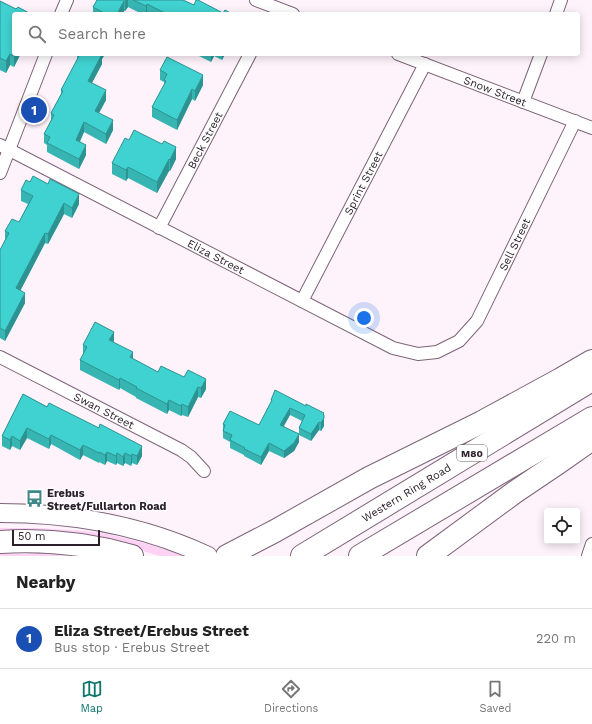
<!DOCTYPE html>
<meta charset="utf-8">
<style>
:root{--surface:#fff;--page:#f6f6f6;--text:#222;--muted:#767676;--line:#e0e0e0;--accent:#0f766e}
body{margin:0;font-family:"Work Sans",sans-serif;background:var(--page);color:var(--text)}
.controls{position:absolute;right:12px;bottom:12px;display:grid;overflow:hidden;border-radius:4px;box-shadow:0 2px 10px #0003}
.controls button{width:36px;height:36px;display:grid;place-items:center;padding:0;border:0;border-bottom:1px solid var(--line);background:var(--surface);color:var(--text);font:20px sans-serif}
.scale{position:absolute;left:12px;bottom:10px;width:88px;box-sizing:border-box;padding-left:4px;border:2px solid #2c212a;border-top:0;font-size:11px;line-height:14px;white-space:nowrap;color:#2c212a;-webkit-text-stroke:3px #fff;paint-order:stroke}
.you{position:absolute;left:364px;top:318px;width:14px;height:14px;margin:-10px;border:3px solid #fff;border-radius:50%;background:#1a73e8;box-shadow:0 0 0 6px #1a73e833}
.badge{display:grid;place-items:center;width:26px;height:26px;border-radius:50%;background:var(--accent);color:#fff;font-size:13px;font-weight:700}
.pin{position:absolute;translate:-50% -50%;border:2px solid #fff;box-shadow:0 1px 4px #0006}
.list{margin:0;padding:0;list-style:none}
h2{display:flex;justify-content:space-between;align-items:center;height:52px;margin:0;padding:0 16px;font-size:17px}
h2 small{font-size:13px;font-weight:400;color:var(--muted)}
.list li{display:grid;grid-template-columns:26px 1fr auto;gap:12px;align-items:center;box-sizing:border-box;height:60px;padding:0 16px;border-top:1px solid var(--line)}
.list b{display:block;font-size:15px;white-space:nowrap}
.list p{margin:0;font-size:13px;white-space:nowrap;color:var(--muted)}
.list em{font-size:13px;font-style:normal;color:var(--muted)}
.icon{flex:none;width:22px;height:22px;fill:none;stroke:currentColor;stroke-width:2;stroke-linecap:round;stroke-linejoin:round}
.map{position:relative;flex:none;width:592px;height:556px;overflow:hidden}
.search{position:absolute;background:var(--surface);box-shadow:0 2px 10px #0003;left:12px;right:12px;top:12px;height:44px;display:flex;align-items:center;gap:10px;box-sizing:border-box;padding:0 14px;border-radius:4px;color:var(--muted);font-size:15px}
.sheet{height:112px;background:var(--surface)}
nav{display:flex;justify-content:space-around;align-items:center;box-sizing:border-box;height:56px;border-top:1px solid var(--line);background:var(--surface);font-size:11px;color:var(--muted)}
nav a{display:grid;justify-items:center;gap:2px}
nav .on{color:var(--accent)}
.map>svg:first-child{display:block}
.green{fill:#fdd2f5}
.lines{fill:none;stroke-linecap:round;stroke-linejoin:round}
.street-casing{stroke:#7d6478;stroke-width:14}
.secondary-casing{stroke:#7d6478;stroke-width:20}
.highway-casing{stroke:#7d6478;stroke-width:24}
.street{stroke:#fff;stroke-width:12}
.secondary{stroke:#fff;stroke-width:18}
.highway{stroke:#fff;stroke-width:22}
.wall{fill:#37b5b3}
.shaded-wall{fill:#2d9392}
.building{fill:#40d2d0;stroke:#2d9392}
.labels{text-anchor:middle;stroke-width:3;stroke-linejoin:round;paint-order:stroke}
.shield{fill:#fff;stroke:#6b646a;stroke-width:1}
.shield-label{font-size:10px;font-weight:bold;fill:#2c212a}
.street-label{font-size:11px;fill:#2c212a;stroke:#fff}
.poi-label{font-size:11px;font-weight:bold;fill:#2c212a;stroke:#fff;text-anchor:start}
</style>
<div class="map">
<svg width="592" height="556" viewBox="0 0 592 556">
<rect width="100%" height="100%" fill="#fef2fb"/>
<!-- green -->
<path class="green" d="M0,528H38L84,531L108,534L148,544L184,556H160L101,539L0,535Z
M0,554H47L69,556H0Z"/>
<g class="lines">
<defs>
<g id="street">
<path d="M256,0L293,14"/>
<path d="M61,14L67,0"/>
<path d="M556,14L561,0"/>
<path id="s1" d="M398,54L592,128"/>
<path d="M523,102L541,54"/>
<path id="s2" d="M0,145L393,348L418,354L437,352L459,341L477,321L575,121"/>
<path d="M0,173L46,54"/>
<path id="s3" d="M159,228L250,54"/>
<path id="s4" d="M302,301L425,64"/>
<path id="s5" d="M0,357L181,450L191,457L204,471"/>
<path d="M588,556L592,544"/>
</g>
<path id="secondary" d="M0,513C72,513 142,525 208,556"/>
<g id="highway">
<path d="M0,542C44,539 89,544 132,556"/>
<path d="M227,556L275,531L369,478L482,422L561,379L592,361"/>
<path id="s6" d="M302,556L592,380"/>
<path d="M360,556L592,418"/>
<path d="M428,556L515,492L558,463L592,439"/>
</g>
</defs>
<!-- street casing -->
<use href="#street" class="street-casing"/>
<!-- secondary casing -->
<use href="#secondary" class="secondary-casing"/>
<!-- highway casing -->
<use href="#highway" class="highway-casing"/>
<!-- street -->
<use href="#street" class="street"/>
<!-- secondary -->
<use href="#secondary" class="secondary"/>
<!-- highway -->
<use href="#highway" class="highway"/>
</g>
<!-- wall -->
<path class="wall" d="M97,0H183L194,5L223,13L232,14H142L128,7L125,11H124L122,14H93V7Z
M0,1L16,9L29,14H14L20,55L14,67L10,65L6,73L0,70Z
M77,54H105L102,59V64L92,83L106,100L99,113L113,130L106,144L84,132L80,142L86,155L79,169L47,152V145L44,143V134L51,121V113L61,94V90L77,60Z
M195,54H225L222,60L214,56L211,62Z
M160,70L203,85L195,101L192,99L177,130L152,117V107L164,85V82L160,80Z
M129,140L176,159L170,171H169L157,193L128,178L126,181L112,174V163Z
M21,190L79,204L72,218L64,214L48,244L45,243L20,291L25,303L5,341L0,338V250L5,240V231L19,222L28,204L21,201Z
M83,345L133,359L158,372L206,389L201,398L198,397L188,417L182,415L181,416L169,410L167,414L136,398V397L120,388L119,390L80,370V360L83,355Z
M23,394L142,456L137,465L132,463L131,466L125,463L123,466L117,463L116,465L107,461L105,465L99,462V463L83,455L80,460L51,444L49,449L27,438L20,450L12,446L10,450L2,446V436Z
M271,400L306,406V404L324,426L321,431L319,430L311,441L299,435V428L302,421L290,415L284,426L299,442L294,451L284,458L269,451L261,465L244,456V455L230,448V442L223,438V424L259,425L271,402Z"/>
<!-- shaded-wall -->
<path class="shaded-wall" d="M126,0H128V7L125,11V2Z
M124,1V11L122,14H117Z
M147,4V14H146V6Z
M10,54V65L6,73V61Z
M15,54H20V55L14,67V56Z
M100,54H105L102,59V64L88,90V81Z
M211,54H214V56L211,62Z
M222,54H225L222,60Z
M203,75V85L195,101V91Z
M192,89V99L177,130V120Z
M106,90V100L95,120V111Z
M113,120V130L106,144V134Z
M84,122V132L76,149V140Z
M86,145V155L79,169V159Z
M176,147V159L170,171V160Z
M169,159V171L157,193V182Z
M128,167V178L126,181V170Z
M79,194V204L72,218V208Z
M64,203V214L48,244V234Z
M45,233V243L16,299V288Z
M25,293V303L5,341V331Z
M114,332V342L109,340Z
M133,352V362L130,357Z
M120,378V388L119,390V380Z
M206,379V389L201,398V388Z
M198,387V397L188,417V407Z
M169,400V410L167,414V404Z
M182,404V415L181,416V406Z
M290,408V415L280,432V425Z
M324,413V426L321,431V423Z
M319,422V430L311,441V434Z
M27,428V438L20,450V441Z
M299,434V442L294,451L284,458V451Z
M51,435V444L49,449V439Z
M12,436V446L10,450V440Z
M269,443V451L261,465V457Z
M83,445V455L80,460V450Z
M142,446V456L137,465V456Z
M107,452V461L105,465V455Z
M117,453V463L116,465V456Z
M125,453V463L123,466V457Z
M132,454V463L131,466V456Z"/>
<!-- building -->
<path class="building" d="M97,0H126L125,2L124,1L117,14H103L104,13L93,7Z
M133,0H183L194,5L196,0H198L223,13L225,10L232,14H167L147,4L146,6Z
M0,1L16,9L18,7L29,13V14H14V54H15L14,56L10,54L6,61L0,58Z
M80,54H102L88,81L106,90L95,111L113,120L106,134L84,122L76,140L86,145L79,159L47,143L50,137L44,134L54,115L51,113L63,91L61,90Z
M167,57L203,75L195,91L192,89L177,120L152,107L166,81L164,80L167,74L160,70Z
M134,130L162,144L164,141L176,147L170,160L169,159L157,182L128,167L126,170L112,163L125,138L129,140Z
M33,176L48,184L50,179L79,194L72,208L64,203L48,234L45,233L16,288L25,293L5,331L0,328V250L9,233L5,231L12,219L19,222L33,196L21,190L26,180L30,182Z
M95,322L114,332L109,340L133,352L130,357L158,372L161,366L184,377L188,370L206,379L201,388L198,387L188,407L182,404L181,406L169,400L167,404L136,388L137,387L120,378L119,380L80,360L87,347L83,345Z
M275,390L306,406V404L324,413L323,414L324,415V418L321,423L319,422L311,434L299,428L305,415L290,408L280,425L299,434L294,443L284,451L269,443L261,457L244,449L245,448L230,440L232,435L223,431L225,425L223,424L230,411L259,425L272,400H271Z
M23,394L47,407L49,403L99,428L100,424L142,446L137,456L132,454L131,456L125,453L123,457L117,453L116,456L107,452L105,455L99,452V453L83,445L80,450L51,435L49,439L27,428L20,441L12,436L10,440L2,436Z"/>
<!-- icons -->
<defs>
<symbol id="bus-bare" viewBox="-9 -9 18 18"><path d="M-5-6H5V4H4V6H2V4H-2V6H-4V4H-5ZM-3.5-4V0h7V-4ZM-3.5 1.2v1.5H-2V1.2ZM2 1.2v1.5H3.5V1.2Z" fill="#408887" stroke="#fff" stroke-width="2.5" paint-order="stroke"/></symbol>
</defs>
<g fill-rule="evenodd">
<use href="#bus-bare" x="22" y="486" width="25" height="25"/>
</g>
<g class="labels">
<!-- shield labels -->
<rect class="shield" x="457" y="445" width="30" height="16" rx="3"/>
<g class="shield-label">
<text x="472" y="457">M80</text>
</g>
<!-- street labels -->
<g class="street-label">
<text dy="4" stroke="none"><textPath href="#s1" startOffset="104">Snow Street</textPath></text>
<text dy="4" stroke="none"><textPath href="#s3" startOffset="99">Beck Street</textPath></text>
<text dy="4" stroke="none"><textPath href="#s4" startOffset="133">Sprint Street</textPath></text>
<text dy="4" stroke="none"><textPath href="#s2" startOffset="624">Sell Street</textPath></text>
<text dy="4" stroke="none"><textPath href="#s2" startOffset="243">Eliza Street</textPath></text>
<text dy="4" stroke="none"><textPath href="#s5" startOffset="117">Swan Street</textPath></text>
<text dy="4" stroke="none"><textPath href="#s6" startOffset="122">Western Ring Road</textPath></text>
</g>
<!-- poi labels -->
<g class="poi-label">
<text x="47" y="497">Erebus<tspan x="47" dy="13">Street/Fullarton Road</tspan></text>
</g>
</g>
</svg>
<div class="controls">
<button><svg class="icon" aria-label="locate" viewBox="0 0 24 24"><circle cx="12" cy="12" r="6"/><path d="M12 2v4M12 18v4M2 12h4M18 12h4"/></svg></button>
</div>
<div class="scale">50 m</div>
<div class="you"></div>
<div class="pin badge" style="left:34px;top:110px;background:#1a4fb4">1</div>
<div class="search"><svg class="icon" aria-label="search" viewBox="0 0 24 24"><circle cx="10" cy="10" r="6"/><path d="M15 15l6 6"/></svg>Search here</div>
</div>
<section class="sheet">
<h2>Nearby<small></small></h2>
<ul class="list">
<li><span class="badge" style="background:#1a4fb4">1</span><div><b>Eliza Street/Erebus Street</b><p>Bus stop · Erebus Street</p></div><em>220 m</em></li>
</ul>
</section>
<nav>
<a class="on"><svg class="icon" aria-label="map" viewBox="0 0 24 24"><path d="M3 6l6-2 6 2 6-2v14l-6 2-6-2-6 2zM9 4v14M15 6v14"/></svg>Map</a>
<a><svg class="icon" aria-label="directions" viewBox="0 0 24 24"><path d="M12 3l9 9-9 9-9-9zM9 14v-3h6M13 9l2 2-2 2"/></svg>Directions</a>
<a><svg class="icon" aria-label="saved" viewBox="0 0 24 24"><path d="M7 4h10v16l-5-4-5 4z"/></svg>Saved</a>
</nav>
